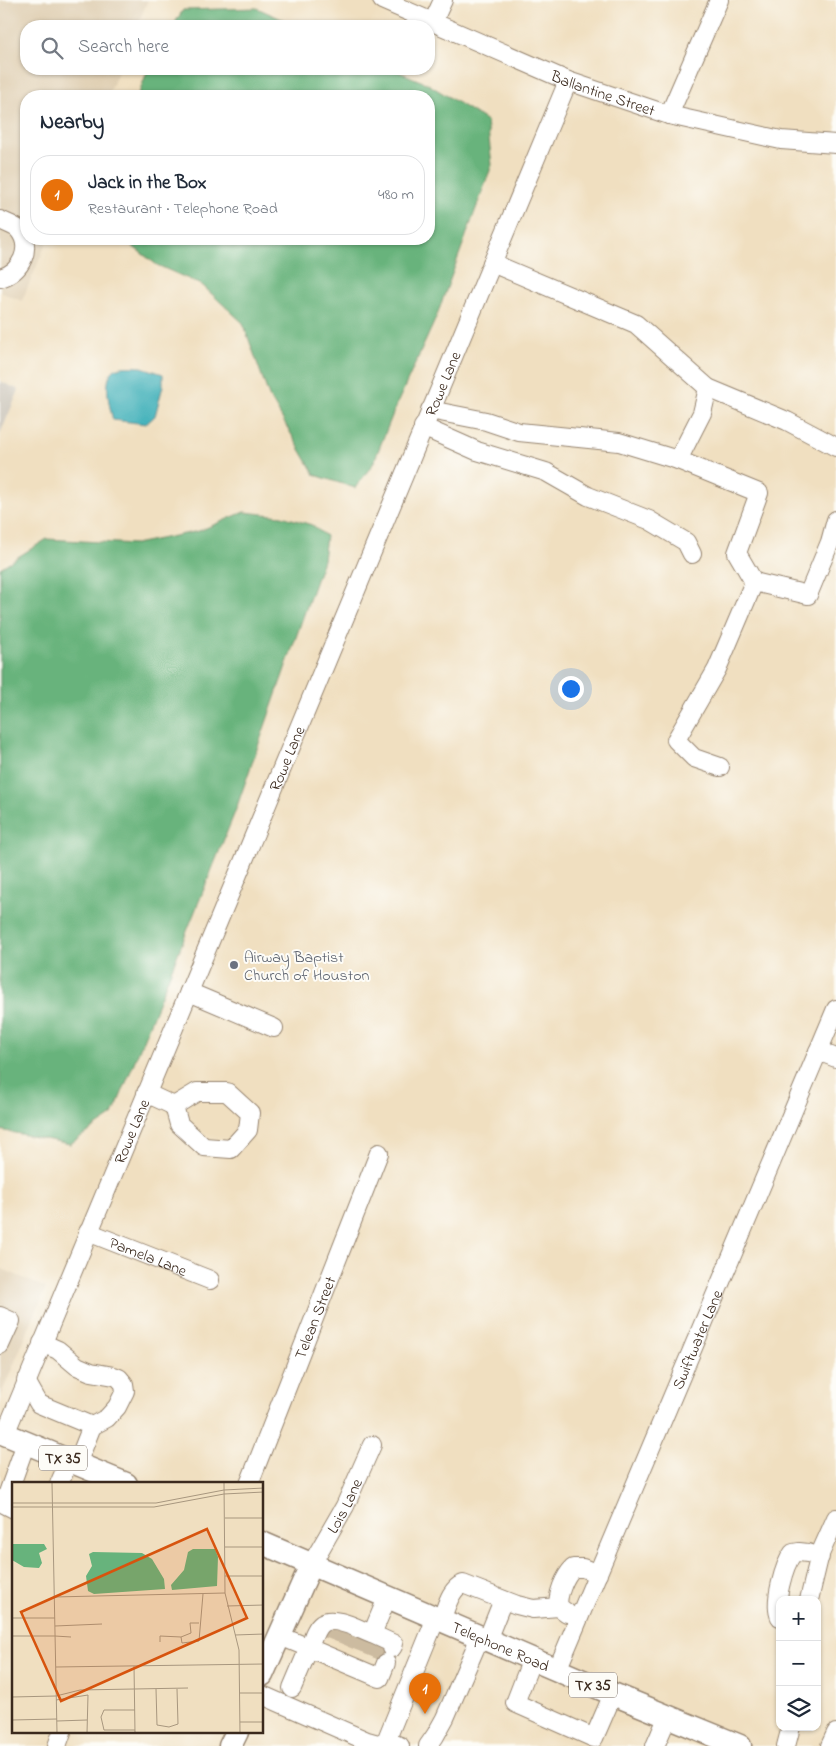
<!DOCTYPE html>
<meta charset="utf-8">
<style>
:root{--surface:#fff;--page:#f6f6f7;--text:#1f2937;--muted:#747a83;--line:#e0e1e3;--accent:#c8321e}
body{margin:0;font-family:"Indie Flower",sans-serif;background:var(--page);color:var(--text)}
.controls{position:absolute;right:15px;bottom:15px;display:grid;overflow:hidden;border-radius:10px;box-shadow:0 1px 4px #0004}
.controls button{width:45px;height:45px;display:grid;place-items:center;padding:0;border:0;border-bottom:1px solid var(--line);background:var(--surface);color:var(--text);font:25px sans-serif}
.you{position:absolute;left:570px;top:688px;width:18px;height:18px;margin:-12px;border:4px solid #fff;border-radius:50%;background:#1a73e8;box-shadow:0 0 0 8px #1a73e833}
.badge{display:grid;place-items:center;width:32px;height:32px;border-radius:50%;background:var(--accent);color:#fff;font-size:16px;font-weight:700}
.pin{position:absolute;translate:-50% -41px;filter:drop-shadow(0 1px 2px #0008)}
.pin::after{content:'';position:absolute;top:26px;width:18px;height:15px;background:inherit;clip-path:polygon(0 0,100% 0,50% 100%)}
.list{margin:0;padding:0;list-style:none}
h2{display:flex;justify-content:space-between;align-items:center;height:65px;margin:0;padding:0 20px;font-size:21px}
h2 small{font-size:16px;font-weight:400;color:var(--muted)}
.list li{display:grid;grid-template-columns:32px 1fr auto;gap:15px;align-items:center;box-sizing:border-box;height:80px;margin:0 10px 10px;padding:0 10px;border:1px solid var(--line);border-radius:20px}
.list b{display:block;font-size:19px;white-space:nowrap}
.list p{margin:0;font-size:16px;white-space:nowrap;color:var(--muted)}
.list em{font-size:16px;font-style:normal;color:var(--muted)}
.icon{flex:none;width:28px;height:28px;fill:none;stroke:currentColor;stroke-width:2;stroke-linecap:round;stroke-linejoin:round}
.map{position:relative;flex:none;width:836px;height:1746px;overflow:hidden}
.search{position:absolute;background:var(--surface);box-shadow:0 1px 4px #0004;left:20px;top:20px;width:415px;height:55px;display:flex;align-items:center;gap:12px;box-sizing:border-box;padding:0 18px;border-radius:20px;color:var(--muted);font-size:19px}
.panel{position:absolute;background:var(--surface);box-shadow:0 1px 4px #0004;left:20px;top:90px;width:415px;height:155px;border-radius:20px}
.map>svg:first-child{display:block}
.built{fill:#dfceb1}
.industrial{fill:#c9c3b8}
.forest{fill:#67b37c;stroke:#516e4d}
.water{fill:#3fb0b9;stroke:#3d6d6c}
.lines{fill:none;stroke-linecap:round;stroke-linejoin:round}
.minor-tunnel{stroke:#ccbba0;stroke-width:18;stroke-dasharray:18 9;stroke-linecap:butt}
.minor-casing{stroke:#96846f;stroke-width:20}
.major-casing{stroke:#96846f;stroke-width:25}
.minor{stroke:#fff;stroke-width:18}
.major{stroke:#fff;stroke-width:22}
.worship-dot{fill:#6b7280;stroke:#fdfcf7;stroke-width:2}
.labels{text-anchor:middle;stroke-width:4;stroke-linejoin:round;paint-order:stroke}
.shield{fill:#fdfcf7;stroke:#75695f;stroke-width:1}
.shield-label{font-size:15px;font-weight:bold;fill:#3b2a1e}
.street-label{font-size:16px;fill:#3b2a1e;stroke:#fdfcf7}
.worship-label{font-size:16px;fill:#5b616d;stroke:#fdfcf7;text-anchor:start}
.inset-road{fill:none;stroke:#a8977f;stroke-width:1}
.view{fill:#d7540e;fill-opacity:0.15;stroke:#d7540e;stroke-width:2.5}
.inset-edge{fill:none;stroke:#3b2a1e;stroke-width:2.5}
</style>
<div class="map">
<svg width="836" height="1746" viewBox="0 0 836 1746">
<rect width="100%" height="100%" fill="#fdfcf7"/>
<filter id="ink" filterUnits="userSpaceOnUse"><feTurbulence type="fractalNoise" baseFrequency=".02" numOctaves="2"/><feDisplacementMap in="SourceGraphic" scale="10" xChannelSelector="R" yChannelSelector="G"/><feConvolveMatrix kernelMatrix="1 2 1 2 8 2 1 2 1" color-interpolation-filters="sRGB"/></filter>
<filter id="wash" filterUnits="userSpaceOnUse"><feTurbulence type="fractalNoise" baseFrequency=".0096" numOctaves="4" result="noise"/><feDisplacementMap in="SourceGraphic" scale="20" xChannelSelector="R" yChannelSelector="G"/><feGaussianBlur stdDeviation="1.12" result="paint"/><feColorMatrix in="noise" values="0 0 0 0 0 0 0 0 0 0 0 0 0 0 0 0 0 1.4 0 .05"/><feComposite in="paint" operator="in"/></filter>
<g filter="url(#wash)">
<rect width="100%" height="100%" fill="#f0dfc0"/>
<!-- built -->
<path class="built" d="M0,0H148L137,26H26V69H119L108,96H26V239H48L22,301L0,292Z
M0,1268L46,1288L0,1397Z"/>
<!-- industrial -->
<path class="industrial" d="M0,381L19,390L0,434Z"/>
<!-- forest -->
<path class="forest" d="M257,8L297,26H173L183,10Z
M148,69H392L428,84L487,121L492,165L436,318L396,406L373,464L355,488L315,475L269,396L243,323L202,285L157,265L123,239H429V96H138Z
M244,512L282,516L312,525L326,536L323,560L235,812L113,1115L70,1144L0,1130V568L47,539L135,544L199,531Z"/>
<!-- water -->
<path class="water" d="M142,367L163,374V386L155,416L146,424L113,420C110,409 102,379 114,370C120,365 134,367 142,367Z"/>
</g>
<g filter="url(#ink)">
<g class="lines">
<!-- minor-tunnel -->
<path class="minor-tunnel" d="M329,1639L335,1624
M340,1643L346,1629
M356,1650L362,1635
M372,1657L378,1643"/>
<defs>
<g id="minor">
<path id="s1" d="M382,0L568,81L669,115L781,140L836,144"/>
<path d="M433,22L443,0"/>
<path d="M669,115L719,0"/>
<path d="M0,220C6,223 13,225 18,229C34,247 21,273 0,278"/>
<path d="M492,263L636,324L708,388L787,421L836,447"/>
<path d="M708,388L702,413L678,460L759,493L737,553L754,582L717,669L676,740L694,758L720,767"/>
<path d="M430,410L486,421L519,432L619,442L678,460"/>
<path d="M423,427L477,451L546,472L588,496L649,520L686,542L692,554"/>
<path d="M754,582L808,595L830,542L836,520"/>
<path d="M189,992L274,1028"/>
<path d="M818,1051L836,1058"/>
<path d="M197,1092H227L250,1113L248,1130L231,1149L204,1147L179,1124L174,1106Z"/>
<path d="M146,1093L174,1106"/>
<path id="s2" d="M88,1232L210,1280"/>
<path d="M0,1316L11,1321L0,1345"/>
<path d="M42,1343L58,1350L77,1366L91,1372L114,1376L119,1378L124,1384L125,1391L117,1407L107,1418L92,1426"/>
<path d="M26,1381L39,1404L92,1426L77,1464"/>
<path id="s3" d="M5,1434L568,81"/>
<path d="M59,1484L69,1461"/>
<path id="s4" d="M249,1484L379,1153"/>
<path d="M14,1509L4,1504L26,1443"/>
<path id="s5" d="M311,1565L345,1506L372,1445"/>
<path d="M809,1600L820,1554L836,1518"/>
<path d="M567,1613L559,1607C556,1596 565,1576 573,1568H583L598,1574"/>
<path d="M780,1617C773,1603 784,1565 793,1553L799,1552L808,1553L820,1557"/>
<path d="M441,1620C446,1609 450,1588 463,1584L517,1605L533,1609L559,1607"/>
<path d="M372,1634L394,1644L392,1648"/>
<path d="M280,1636L309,1648C312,1640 315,1628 322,1623C334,1615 360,1630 372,1634L387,1598"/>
<path d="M487,1640L503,1600"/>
<path d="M532,1659L515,1703L594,1738L613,1694"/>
<path id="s6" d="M557,1670L836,1009"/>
<path d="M292,1688L309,1648L380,1678L386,1663"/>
<path d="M262,1695L367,1741L378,1744L386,1741L436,1618"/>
<path d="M386,1741L400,1746"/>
<path d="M57,1746L62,1732"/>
<path d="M428,1746L435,1736L445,1718L480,1637"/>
<path d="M655,1746L668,1716"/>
<path d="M786,1746L791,1727"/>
<path d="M830,1746L836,1733"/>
</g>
<g id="major">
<path d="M0,1432L126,1484"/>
<path id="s7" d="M262,1543L613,1694L740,1746"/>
<path d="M262,1675L311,1565"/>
<path d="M230,1746L237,1732"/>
</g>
</defs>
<!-- minor casing -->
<use href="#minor" class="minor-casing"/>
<!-- major casing -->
<use href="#major" class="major-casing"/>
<!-- minor -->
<use href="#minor" class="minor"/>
<!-- major -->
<use href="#major" class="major"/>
</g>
</g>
<!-- markers -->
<circle class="worship-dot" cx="234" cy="965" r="5"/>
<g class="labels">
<!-- shield labels -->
<g class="shield">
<rect x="39" y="1445.5" width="48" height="25" rx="4"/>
<rect x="569" y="1672.5" width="48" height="25" rx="4"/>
</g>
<g class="shield-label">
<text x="63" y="1463">TX 35</text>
<text x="593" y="1690">TX 35</text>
</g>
<!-- street labels -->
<g class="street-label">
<text dy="6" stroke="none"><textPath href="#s1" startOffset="240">Ballantine Street</textPath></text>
<text dy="6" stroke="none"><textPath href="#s3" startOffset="1138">Rowe Lane</textPath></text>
<text dy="6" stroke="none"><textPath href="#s3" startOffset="732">Rowe Lane</textPath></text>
<text dy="6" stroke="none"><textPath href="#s3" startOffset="328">Rowe Lane</textPath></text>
<text dy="6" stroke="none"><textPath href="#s2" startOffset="65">Pamela Lane</textPath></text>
<text dy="6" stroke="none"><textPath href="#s4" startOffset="179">Telean Street</textPath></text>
<text dy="6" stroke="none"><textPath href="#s6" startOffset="359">Swiftwater Lane</textPath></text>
<text dy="6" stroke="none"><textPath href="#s5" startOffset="68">Lois Lane</textPath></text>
<text dy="6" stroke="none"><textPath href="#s7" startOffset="260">Telephone Road</textPath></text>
</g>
<!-- worship labels -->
<g class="worship-label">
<text x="244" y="962">Airway Baptist<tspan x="244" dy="18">Church of Houston</tspan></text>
</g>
</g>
<!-- overview -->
<g transform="translate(12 1482)">
<rect width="251" height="251" fill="#f0dfc0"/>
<path d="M0,62H32L35,67L27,71L30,81L27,86L12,85L0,78ZM181,67H203L206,75L205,104L160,108L159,103L172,88L176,70ZM81,70L130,71L140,77L152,97L153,107L82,112L76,109L74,94L80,84L77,72Z" fill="#67b37c"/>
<path class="inset-road" d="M40,1L45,251M212,1L213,111L227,168L228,251M0,21H144L212,8L252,6M0,25H142L212,12L252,10M213,36H252M213,65H252M213,94H252M42,115L213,111M215,124L252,123M0,136H43M43,144L90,142M223,153L252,152M0,154H43M43,154L59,155M169,155L170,161L187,159L191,112M148,160V154L169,155L179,151L178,141H187M122,184L123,251M44,185L252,182M144,207L145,243L157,245L166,242L165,207M228,211H252M0,215L44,214L68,208L176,206M44,218L76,213L75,251M123,228H92L89,235L92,248H123M0,238L45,237M45,239L75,238M228,240H252"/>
<path class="view" d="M195,47L235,136L49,219L9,130Z"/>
<rect width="251" height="251" class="inset-edge"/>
</g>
</svg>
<div class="controls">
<button>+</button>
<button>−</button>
<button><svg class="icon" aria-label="layers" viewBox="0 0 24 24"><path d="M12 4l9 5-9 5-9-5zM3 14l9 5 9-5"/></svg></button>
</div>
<div class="you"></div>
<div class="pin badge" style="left:425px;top:1714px;background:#e8710a">1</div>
<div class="search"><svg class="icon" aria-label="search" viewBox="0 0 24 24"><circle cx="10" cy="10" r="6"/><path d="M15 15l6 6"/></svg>Search here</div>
<section class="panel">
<h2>Nearby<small></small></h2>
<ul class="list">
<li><span class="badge" style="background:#e8710a">1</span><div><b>Jack in the Box</b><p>Restaurant · Telephone Road</p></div><em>480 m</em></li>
</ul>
</section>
</div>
